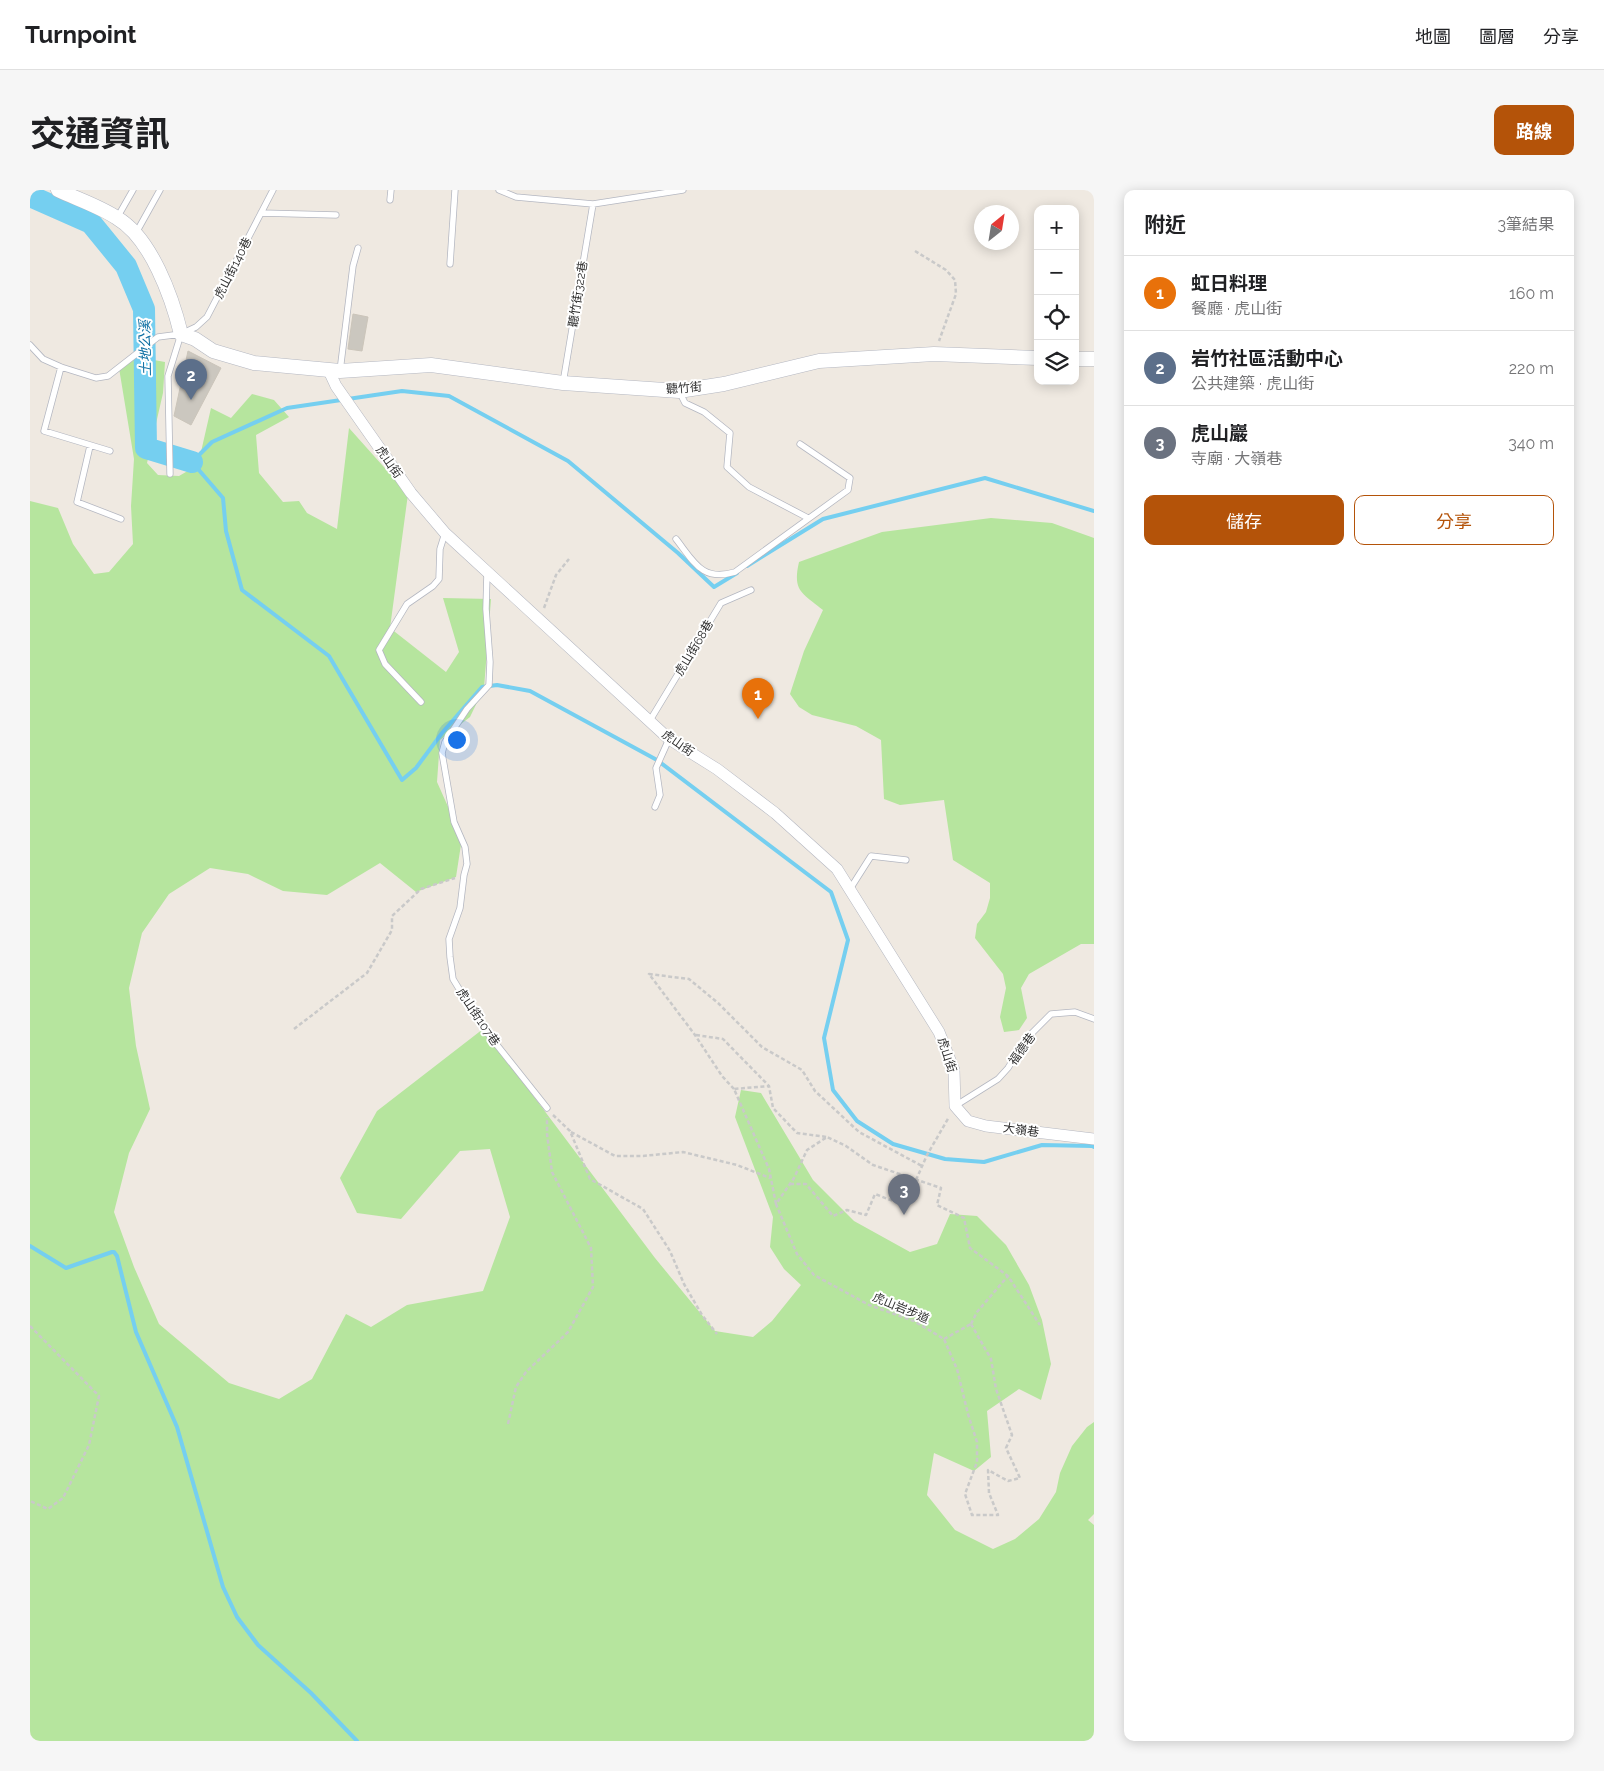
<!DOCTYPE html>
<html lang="zh-TW">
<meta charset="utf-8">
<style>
:root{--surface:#fff;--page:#f6f6f6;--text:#202124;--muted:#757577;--line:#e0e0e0;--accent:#b45309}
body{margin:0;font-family:Raleway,"Noto Sans TC",sans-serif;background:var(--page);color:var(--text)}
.controls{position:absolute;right:15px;top:15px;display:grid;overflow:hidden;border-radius:10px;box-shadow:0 2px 12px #0003}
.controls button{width:45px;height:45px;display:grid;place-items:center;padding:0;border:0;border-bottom:1px solid var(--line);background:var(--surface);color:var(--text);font:25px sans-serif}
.compass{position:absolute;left:944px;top:15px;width:45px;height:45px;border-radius:50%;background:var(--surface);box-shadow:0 2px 12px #0003;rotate:30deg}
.you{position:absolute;left:426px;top:549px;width:18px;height:18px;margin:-12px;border:4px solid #fff;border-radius:50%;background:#1a73e8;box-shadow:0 0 0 8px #1a73e833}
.badge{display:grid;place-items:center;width:32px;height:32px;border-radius:50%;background:var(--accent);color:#fff;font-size:16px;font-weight:700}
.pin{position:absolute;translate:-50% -41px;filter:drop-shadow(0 1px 2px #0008)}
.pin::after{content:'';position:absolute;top:26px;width:18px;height:15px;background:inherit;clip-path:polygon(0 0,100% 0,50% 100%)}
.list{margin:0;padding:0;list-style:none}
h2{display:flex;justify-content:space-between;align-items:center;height:65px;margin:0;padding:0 20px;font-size:21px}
h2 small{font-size:16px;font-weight:400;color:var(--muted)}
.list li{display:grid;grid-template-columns:32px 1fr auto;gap:15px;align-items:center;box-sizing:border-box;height:75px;padding:0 20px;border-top:1px solid var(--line)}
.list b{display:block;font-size:19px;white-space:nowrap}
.list p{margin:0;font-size:16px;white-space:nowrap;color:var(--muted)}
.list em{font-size:16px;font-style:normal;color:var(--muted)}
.actions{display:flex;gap:10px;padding:15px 20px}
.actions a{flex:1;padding:11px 0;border:1px solid var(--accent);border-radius:10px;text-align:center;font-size:18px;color:var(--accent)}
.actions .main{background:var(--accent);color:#fff}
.icon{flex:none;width:28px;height:28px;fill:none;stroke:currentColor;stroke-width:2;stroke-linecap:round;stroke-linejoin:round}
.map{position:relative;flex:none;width:1064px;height:1551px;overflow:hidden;border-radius:10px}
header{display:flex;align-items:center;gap:30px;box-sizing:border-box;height:70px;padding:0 25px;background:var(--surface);border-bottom:1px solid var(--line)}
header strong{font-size:24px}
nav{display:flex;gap:28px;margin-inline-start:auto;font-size:18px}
.intro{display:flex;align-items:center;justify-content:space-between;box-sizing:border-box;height:120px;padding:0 30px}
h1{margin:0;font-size:35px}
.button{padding:12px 22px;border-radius:10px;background:var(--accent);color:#fff;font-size:18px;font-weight:700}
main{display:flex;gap:30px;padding:0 30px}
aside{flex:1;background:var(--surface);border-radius:10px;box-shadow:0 2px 12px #0003}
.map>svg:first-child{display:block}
.green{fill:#b6e59e}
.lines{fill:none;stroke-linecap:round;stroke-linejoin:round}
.stream{stroke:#75cff0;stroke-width:4}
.river{stroke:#75cff0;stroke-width:22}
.building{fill:#cbc7bf;stroke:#cbc5ba}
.service-casing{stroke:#b4b7c1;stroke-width:7}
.minor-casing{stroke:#b4b7c1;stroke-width:12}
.tertiary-casing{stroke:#b4b7c1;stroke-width:15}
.path{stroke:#c9c9c9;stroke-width:2.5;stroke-dasharray:4 2.5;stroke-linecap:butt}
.service{stroke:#fff;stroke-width:5.5}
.minor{stroke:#fff;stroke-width:11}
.tertiary{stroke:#fff;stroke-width:14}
.labels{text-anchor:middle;stroke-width:4;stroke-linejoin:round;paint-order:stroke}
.street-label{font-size:12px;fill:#2e2e2e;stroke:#fff}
.water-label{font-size:14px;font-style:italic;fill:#0d6fa3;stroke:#fff}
</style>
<header>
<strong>Turnpoint</strong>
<nav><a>地圖</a><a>圖層</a><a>分享</a></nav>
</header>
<div class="intro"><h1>交通資訊</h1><a class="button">路線</a></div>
<main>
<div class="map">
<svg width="1064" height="1551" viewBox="0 0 1064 1551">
<rect width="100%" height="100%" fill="#efe9e1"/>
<!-- green -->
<path class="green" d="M102,166L135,172L133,203L117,273L128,285L149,286L168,275L181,218L201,228L222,204L244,210L259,227L226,245L229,283L253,312L269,311L277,323L307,339L319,238L378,304L360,438L416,482L429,462L413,408L461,409L454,498L440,527L410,550L407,592L432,648L426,687L386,702L350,673L297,705L253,701L218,684L180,678L139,704L112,743L99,798L106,856L120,919L99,963L84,1022L104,1077L129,1134L199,1193L249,1209L282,1189L316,1124L341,1137L377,1115L453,1101L480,1027L460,959L430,961L371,1029L327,1023L310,988L347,921L453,839L625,1068L685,1141L723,1147L742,1131L771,1095L754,1079L740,1057L743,1027L705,927L711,900L731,903L783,990L824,1031L880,1062L907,1054L920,1024L947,1026L976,1055L999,1095L1012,1130L1021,1174L1011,1210L989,1199L957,1221L961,1267L944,1281L904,1263L897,1305L925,1340L963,1359L985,1349L1009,1329L1026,1302L1030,1283L1042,1256L1057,1237L1064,1232V1324L1058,1330L1064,1335V1551H0V311L28,318L43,354L64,384L79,382L103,354L101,316L104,269L89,178Z
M961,328L1022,333L1064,348V754H1051L999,784L991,798L997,828L989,840L974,842L970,827L976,798L973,784L945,748L947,734L956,722L960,708V693L923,670L914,610L870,615L854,609L851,550L826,536L782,525L769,517L760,504L774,461L793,420C773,403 762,402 769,372L852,342Z"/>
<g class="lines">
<!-- stream -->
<path class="stream" d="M717,376L793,329L955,288L1064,321
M707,383L684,397L648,363L538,271L419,206L372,201L257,218L182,252L162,272L193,308L196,341L212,400L299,466L372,590L386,578L412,543L452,497L467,495L500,501L627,570L801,702L818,750L794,848L803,900L827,931L863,954L915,969L954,972L1012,955L1062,956L1064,957
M0,1056L36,1078L82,1062H84L87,1066L106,1142L147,1237L193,1397L207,1427L228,1455L281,1503L327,1551"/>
<!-- river -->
<path class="river" d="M0,6L61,33L96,76L114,119L116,258L162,272"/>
</g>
<!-- building -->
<path class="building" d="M323,124L338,127L332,161L318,159Z
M158,161L191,178L161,235L144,226Z"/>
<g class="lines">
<defs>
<path id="service" d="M469,0L486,7L563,14L653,0
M360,10L361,0
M231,23L306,25
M87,28L103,0
M106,43L130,0
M420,74L425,0
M0,155L13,169L31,177L66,188L78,186L128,147L151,144L166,137L177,127L243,0
M31,177L14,241L80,261
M310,181L323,76L328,58
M533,193L563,14
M649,201L655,213L674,222L700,243L697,277L719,297L778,328
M60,256L47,312L91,329
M140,284L138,186L151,144
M646,349C664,372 672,392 705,382L818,300L820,288L770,254
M457,383L456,419L460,472L459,495L437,519L415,552L412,563L424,632L435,657L437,674L434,685L430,718L419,749L420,767L423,789L451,835L517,918
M391,512L355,474L349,460L377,414L403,396L409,389L410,359L415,343
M619,532L691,413L721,400
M625,617L630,605L626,578L639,549
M820,699L841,666L876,670
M925,916L968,889L978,878L996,849L1021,824L1045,822L1064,829"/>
<path id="minor" d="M299,181L306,196L381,303L415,343L639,549L687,579L745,623L807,679L909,842L924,880L925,916L938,931L956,936L1064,949"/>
<path id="tertiary" d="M28,0C47,9 69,16 87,28C121,48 142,107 151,144L165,149L183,161L224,173L310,181L401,175L533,193L649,201L694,194L789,171L904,164L1008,168
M1045,169H1064"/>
</defs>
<!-- service casing -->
<use href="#service" class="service-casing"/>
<!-- minor casing -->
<use href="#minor" class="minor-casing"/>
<!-- tertiary casing -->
<use href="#tertiary" class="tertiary-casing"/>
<!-- path -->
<path class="path" d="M885,61L916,80L925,90L926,104L909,151
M514,418L526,385L539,369
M264,839L337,783L362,740V726L391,699L425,688
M666,845L693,849L739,896
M704,899L692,886L665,845L619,784L659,789L688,813L732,857L772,880L785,901L829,942L892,976
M523,925L540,941L560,989L613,1019L640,1061L654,1094L672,1125L687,1144
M541,942L585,966H613L653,962L707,975L740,988
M886,990L897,965L919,927
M760,994H776L803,1026L817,1020L836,1025L845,1004L863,1011L874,985
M746,1014L739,979L704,899L739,896L743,918L767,943L797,947
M941,1134L961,1169L966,1199L982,1245L976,1258L990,1288L978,1291L958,1280L959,1303L968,1325H942L935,1304L947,1272V1252L938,1224L927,1179L914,1149L884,1131L839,1115L784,1085L767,1064L746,1014L764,988L777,960L797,947L816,956L843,975L911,998L907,1015L934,1028L940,1058L978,1086L1010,1135
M941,1134L947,1122L978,1086
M0,1136L69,1206L59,1255L33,1308L18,1319L0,1311
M914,1149L941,1134
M478,1234L486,1197L496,1182L538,1142L563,1097L561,1058L522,982L517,944V927"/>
<!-- service -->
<use href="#service" class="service"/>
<!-- minor -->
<use href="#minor" class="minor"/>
<!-- tertiary -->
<use href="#tertiary" class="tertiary"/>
</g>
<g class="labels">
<!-- street labels -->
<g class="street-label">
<text transform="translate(203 78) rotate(-63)" y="4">虎山街140巷</text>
<text transform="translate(548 104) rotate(-81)" y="4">聽竹街322巷</text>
<text transform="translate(654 198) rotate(-4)" y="4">聽竹街</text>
<text transform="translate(359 272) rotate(55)" y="4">虎山街</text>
<text transform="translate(664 458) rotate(-59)" y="4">虎山街68巷</text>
<text transform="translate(648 553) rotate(35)" y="4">虎山街</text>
<text transform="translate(448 827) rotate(56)" y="4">虎山街107巷</text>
<text transform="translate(992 859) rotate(-54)" y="4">福德巷</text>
<text transform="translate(917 865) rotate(72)" y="4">虎山街</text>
<text transform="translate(991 940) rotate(8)" y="4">大嶺巷</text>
<text transform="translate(871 1118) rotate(23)" y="4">虎山岩步道</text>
</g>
<!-- water labels -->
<g class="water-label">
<text transform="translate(115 158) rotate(-91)" y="5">土地公溪</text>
</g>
</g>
</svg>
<div class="controls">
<button>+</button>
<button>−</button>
<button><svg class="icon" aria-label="locate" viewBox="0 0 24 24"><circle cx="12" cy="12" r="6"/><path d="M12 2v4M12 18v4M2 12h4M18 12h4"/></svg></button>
<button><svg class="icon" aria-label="layers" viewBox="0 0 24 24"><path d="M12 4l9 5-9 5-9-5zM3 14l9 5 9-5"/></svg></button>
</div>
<svg class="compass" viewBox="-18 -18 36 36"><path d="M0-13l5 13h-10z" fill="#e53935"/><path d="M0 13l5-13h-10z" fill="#757577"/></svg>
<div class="you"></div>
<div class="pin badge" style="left:728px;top:529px;background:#e8710a">1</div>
<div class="pin badge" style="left:161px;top:210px;background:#5c6f8a">2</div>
<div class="pin badge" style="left:874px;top:1025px;background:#6b7280">3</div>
</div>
<aside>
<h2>附近<small>3筆結果</small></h2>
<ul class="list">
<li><span class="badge" style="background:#e8710a">1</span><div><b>虹日料理</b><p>餐廳 · 虎山街</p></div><em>160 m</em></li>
<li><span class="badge" style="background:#5c6f8a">2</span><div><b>岩竹社區活動中心</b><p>公共建築 · 虎山街</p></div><em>220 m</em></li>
<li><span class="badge" style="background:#6b7280">3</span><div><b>虎山巖</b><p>寺廟 · 大嶺巷</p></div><em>340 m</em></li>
</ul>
<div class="actions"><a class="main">儲存</a><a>分享</a></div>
</aside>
</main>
